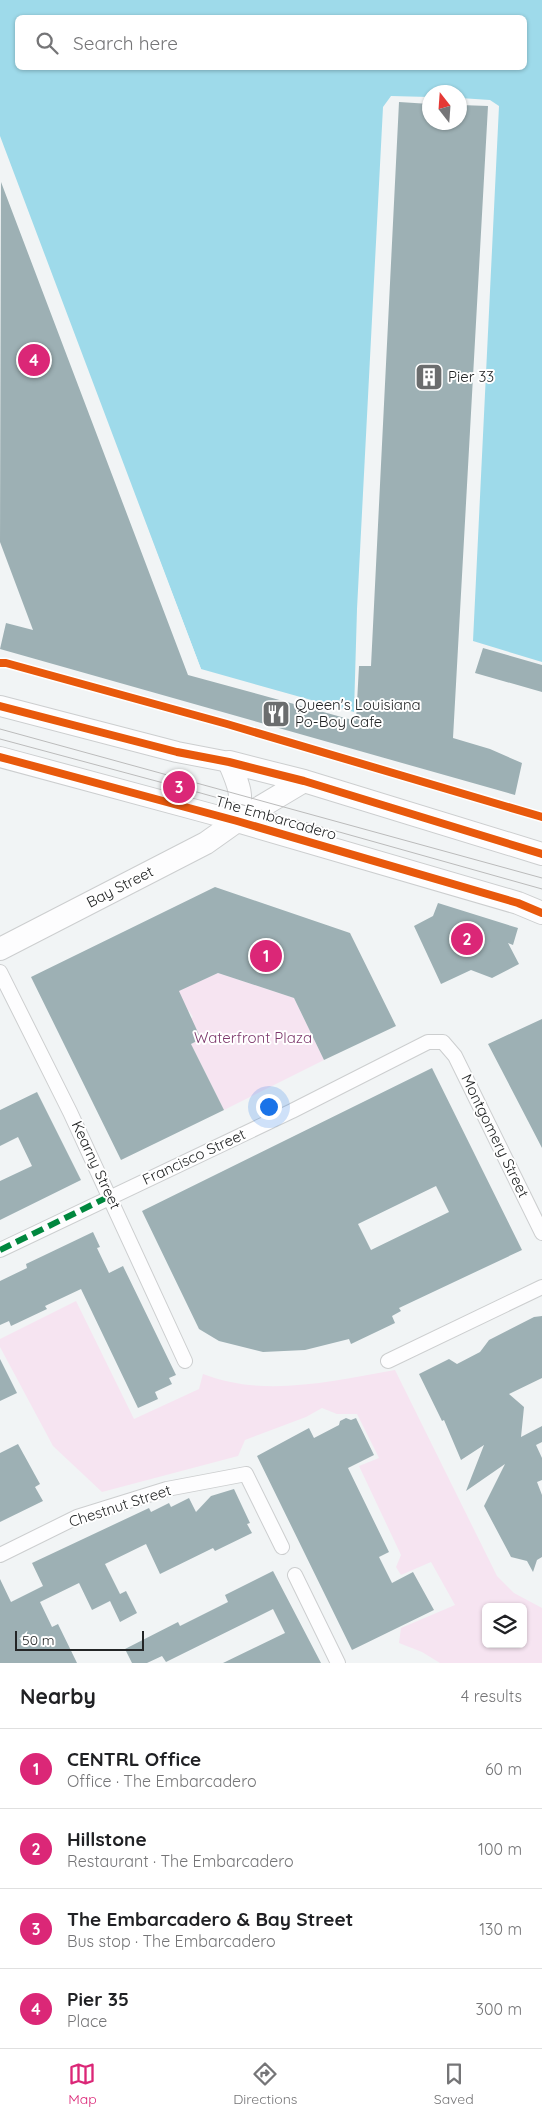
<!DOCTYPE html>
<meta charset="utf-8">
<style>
:root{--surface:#fff;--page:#f2f2f2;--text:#202124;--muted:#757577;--line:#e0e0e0;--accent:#db2777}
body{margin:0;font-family:Quicksand,sans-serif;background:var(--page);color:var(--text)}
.controls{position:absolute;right:15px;bottom:15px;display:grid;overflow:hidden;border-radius:8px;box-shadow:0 1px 4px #0004}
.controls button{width:45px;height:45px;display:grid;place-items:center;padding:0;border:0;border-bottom:1px solid var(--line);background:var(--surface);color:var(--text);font:25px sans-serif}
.compass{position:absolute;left:422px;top:85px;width:45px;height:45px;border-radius:50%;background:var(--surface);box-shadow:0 1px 4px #0004;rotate:343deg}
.scale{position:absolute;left:15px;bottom:12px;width:129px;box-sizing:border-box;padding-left:5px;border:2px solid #232526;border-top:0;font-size:14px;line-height:18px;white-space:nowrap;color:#232526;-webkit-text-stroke:4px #fff;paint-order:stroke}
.you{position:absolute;left:268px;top:1106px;width:18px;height:18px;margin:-12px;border:4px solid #fff;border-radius:50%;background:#1a73e8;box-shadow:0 0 0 8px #1a73e833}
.badge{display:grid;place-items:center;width:32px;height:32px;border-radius:50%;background:var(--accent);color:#fff;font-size:16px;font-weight:700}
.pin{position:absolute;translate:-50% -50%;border:2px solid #fff;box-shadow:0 1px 5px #0006}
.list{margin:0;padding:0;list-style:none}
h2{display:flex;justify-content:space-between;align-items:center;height:65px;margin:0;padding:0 20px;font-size:21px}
h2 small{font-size:16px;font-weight:400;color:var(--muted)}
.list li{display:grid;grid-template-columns:32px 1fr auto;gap:15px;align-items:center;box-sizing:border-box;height:80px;padding:0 20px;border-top:1px solid var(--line)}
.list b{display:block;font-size:19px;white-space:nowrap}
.list p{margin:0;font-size:16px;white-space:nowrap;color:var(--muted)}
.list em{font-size:16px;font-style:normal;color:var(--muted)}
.icon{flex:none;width:28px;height:28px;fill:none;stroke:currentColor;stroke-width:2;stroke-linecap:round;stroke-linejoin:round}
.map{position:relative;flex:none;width:542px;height:1663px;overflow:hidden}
.search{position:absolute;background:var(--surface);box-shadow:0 1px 4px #0004;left:15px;right:15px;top:15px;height:55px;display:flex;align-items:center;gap:12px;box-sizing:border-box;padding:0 18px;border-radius:8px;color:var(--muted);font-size:19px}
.sheet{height:385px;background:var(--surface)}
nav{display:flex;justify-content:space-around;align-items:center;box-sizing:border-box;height:70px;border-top:1px solid var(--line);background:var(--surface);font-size:14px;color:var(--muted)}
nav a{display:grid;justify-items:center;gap:2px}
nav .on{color:var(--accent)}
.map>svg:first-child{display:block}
.green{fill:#f6e4f1;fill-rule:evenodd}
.water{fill:#9edaea;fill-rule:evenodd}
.pier{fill:#f1f4f5}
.building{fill:#9db0b4;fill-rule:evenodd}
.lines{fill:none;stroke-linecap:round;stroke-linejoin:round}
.street-casing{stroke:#cccecf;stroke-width:16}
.secondary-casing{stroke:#cccecf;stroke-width:22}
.primary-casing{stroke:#cccecf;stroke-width:24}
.street{stroke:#fdfdfe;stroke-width:14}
.secondary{stroke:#fdfdfe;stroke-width:20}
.primary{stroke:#fdfdfe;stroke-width:22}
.tram{stroke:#bbb;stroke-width:1}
.quiet{stroke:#00873e;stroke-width:6;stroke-dasharray:12 6;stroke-linecap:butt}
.cycleway-casing{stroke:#fff;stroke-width:11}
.cycleway{stroke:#e8590c;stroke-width:8}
.labels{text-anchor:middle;stroke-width:4;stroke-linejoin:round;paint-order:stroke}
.poi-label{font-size:15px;fill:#232526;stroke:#fff;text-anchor:start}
.street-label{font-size:15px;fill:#232526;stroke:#fff}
.park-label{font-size:15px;fill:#7e396d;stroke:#fff}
</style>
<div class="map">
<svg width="542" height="1663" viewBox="0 0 542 1663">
<rect width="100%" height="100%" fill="#f1f4f5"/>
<!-- green -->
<path class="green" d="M218,973L294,998L324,1060L224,1110L191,1044L201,1039L181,1023L193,1017L189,1011L178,1016V991Z
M76,1301L134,1419L199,1389L203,1374C265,1398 331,1381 395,1370L497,1576L514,1593L542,1608V1663H440L422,1652L399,1643L401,1628L455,1605L431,1562L401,1575L396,1567L401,1555L359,1466L379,1458L357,1414H337L322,1408L306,1417L245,1440L238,1456L102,1492L53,1446L0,1347V1339ZM486,1607H523V1644H486Z"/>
<!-- water -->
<path class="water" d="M0,0H542V662L473,641L499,106L490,100L460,98V92H430L429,97L391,96L383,107L357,609L354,712L201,669L0,136ZM18,18H524V68H18Z"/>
<!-- pier -->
<path class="pier" d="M0,142L201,669H198Z"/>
<!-- building -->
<path class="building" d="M399,102L430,104V122H460V105L488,106L453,738L490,749L522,763L515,795L0,649L6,623L33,630L0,542L1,182L188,675L356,721L359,666H371Z
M483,648L542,665V692L475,673Z
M215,887L350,933L396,1026L324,1060L294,998L218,973L179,991L201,1039L191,1044L224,1110L121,1160L31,977Z
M438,903L518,928L513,945L508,943L519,964L492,978L471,970L441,984L414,926L433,916Z
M542,1019V1148L488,1044Z
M432,1068L522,1250L399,1308L401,1311L392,1316L395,1323L351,1344L349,1339L305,1350L263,1352L219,1341L199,1329L142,1211ZM436,1186L449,1212L371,1250L358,1224Z
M37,1092L81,1180L0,1220V1181L32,1166L18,1137L0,1146V1110Z
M93,1232L100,1247L97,1248L109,1273L123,1266L176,1375L169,1378L172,1384L155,1392L158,1399L138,1408L81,1289L45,1306L47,1309L11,1326L9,1321L0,1325V1281L27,1268L26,1264Z
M542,1316V1378L509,1394L524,1407L521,1437L542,1426V1442L536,1445L542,1458V1480L537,1482L542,1495V1557L537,1560L533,1572L527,1561L511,1557L484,1506L505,1464L466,1491L484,1445L461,1460L444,1420L442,1421L419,1374L449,1359L457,1364L480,1352L489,1340L534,1317Z
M0,1359L17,1393L0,1401Z
M346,1418L351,1420L356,1418L374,1455L348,1468L389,1552L379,1557L392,1583L413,1572L434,1610L352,1650L257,1456L309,1428L314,1438L339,1425L340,1421Z
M18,1444L40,1484L35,1487L43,1501L0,1522V1453Z
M234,1489L250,1523L247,1524L252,1533L215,1551L213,1548L160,1574L146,1544L105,1564L120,1594L126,1591L137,1613L120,1622L110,1601L92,1610L79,1583L40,1602L52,1627L58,1624L77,1663H0V1579L11,1602L43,1586L32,1563L149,1508L151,1512L169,1503L171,1507L189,1498L196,1512L211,1496Z
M273,1571L321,1663H223L285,1633L273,1609L166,1662L162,1656L147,1663H132L125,1649L178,1622L180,1626L228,1602L225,1595Z"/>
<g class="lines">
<defs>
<path id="street" d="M0,972L70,1112L185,1361
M0,1250L292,1111L428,1042H443L455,1056L542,1233
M388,1361L542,1287
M0,1555L77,1517L167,1489L246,1474L282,1547
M295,1575L338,1663"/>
<path id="secondary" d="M0,706L177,752L229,762
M0,757L237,821"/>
<path id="primary" d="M229,762L304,781L542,854
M229,762C239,785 244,796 237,821
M237,821L518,903L542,913
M0,949L206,843L237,821L304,781"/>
</defs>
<!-- street casing -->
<use href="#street" class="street-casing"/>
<!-- secondary casing -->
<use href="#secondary" class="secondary-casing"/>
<!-- primary casing -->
<use href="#primary" class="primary-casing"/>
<!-- street -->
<use href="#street" class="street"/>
<!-- secondary -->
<use href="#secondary" class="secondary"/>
<!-- primary -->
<use href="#primary" class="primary"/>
<!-- tram -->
<path class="tram" d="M0,729L542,878
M0,739L197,792L542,889"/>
<!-- quiet -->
<path class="quiet" d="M0,1250L110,1196"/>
<defs>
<path id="cycleway" d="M0,663H6L227,724L542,817
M0,706L177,752L229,762L304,781L542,854
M0,757L237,821L518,903L542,913"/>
</defs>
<!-- cycleway casing -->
<use href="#cycleway" class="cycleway-casing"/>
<!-- cycleway -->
<use href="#cycleway" class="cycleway"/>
</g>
<!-- icons -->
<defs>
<symbol id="building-square" viewBox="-11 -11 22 22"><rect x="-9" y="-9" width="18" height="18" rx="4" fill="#6b6d6e" stroke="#fff"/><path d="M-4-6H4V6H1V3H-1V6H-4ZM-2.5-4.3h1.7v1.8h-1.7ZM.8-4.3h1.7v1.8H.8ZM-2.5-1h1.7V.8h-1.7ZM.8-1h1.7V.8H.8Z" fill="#fff"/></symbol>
<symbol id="restaurant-square" viewBox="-11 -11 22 22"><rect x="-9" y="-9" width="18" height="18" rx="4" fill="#6b6d6e" stroke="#fff"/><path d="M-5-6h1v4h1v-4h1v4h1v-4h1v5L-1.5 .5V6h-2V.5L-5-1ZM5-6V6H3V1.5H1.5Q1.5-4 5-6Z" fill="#fff"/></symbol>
</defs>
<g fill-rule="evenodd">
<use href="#building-square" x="413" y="361" width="32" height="32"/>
<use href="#restaurant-square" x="260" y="698" width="32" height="32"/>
</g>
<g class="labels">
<!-- poi labels -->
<g class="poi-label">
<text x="448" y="382">Pier 33</text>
<text x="295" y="710">Queen's Louisiana<tspan x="295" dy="17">Po-Boy Cafe</tspan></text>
</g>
<!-- street labels -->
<g class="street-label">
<text transform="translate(276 818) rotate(16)" y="5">The Embarcadero</text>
<text transform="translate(120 887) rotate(-27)" y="5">Bay Street</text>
<text transform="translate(495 1136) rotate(64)" y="5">Montgomery Street</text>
<text transform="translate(194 1157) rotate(-25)" y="5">Francisco Street</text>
<text transform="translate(96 1165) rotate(65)" y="5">Kearny Street</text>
<text transform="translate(120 1506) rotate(-18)" y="5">Chestnut Street</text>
</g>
<!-- park labels -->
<g class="park-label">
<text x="253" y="1043">Waterfront Plaza</text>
</g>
</g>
</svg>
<div class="controls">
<button><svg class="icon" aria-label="layers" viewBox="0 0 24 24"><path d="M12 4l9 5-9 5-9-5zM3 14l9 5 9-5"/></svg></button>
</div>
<svg class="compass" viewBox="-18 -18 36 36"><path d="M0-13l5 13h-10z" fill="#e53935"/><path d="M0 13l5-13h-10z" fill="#757577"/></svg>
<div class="scale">50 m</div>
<div class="you"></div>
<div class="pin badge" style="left:266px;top:956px">1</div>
<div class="pin badge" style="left:467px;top:939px">2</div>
<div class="pin badge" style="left:179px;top:787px">3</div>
<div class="pin badge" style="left:34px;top:360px">4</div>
<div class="search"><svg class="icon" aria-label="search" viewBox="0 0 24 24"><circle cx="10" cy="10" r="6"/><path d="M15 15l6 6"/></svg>Search here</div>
</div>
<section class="sheet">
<h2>Nearby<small>4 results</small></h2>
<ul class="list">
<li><span class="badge">1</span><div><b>CENTRL Office</b><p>Office · The Embarcadero</p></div><em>60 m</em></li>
<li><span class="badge">2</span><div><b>Hillstone</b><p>Restaurant · The Embarcadero</p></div><em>100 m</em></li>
<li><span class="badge">3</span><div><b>The Embarcadero &amp; Bay Street</b><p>Bus stop · The Embarcadero</p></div><em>130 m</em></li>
<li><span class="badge">4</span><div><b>Pier 35</b><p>Place</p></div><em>300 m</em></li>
</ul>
</section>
<nav>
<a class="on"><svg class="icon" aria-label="map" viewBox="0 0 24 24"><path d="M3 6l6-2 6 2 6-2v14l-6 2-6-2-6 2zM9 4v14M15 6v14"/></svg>Map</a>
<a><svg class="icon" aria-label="directions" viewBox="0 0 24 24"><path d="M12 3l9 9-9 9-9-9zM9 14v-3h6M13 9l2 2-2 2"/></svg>Directions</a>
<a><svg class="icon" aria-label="saved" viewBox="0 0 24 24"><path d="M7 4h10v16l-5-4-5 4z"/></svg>Saved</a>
</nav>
